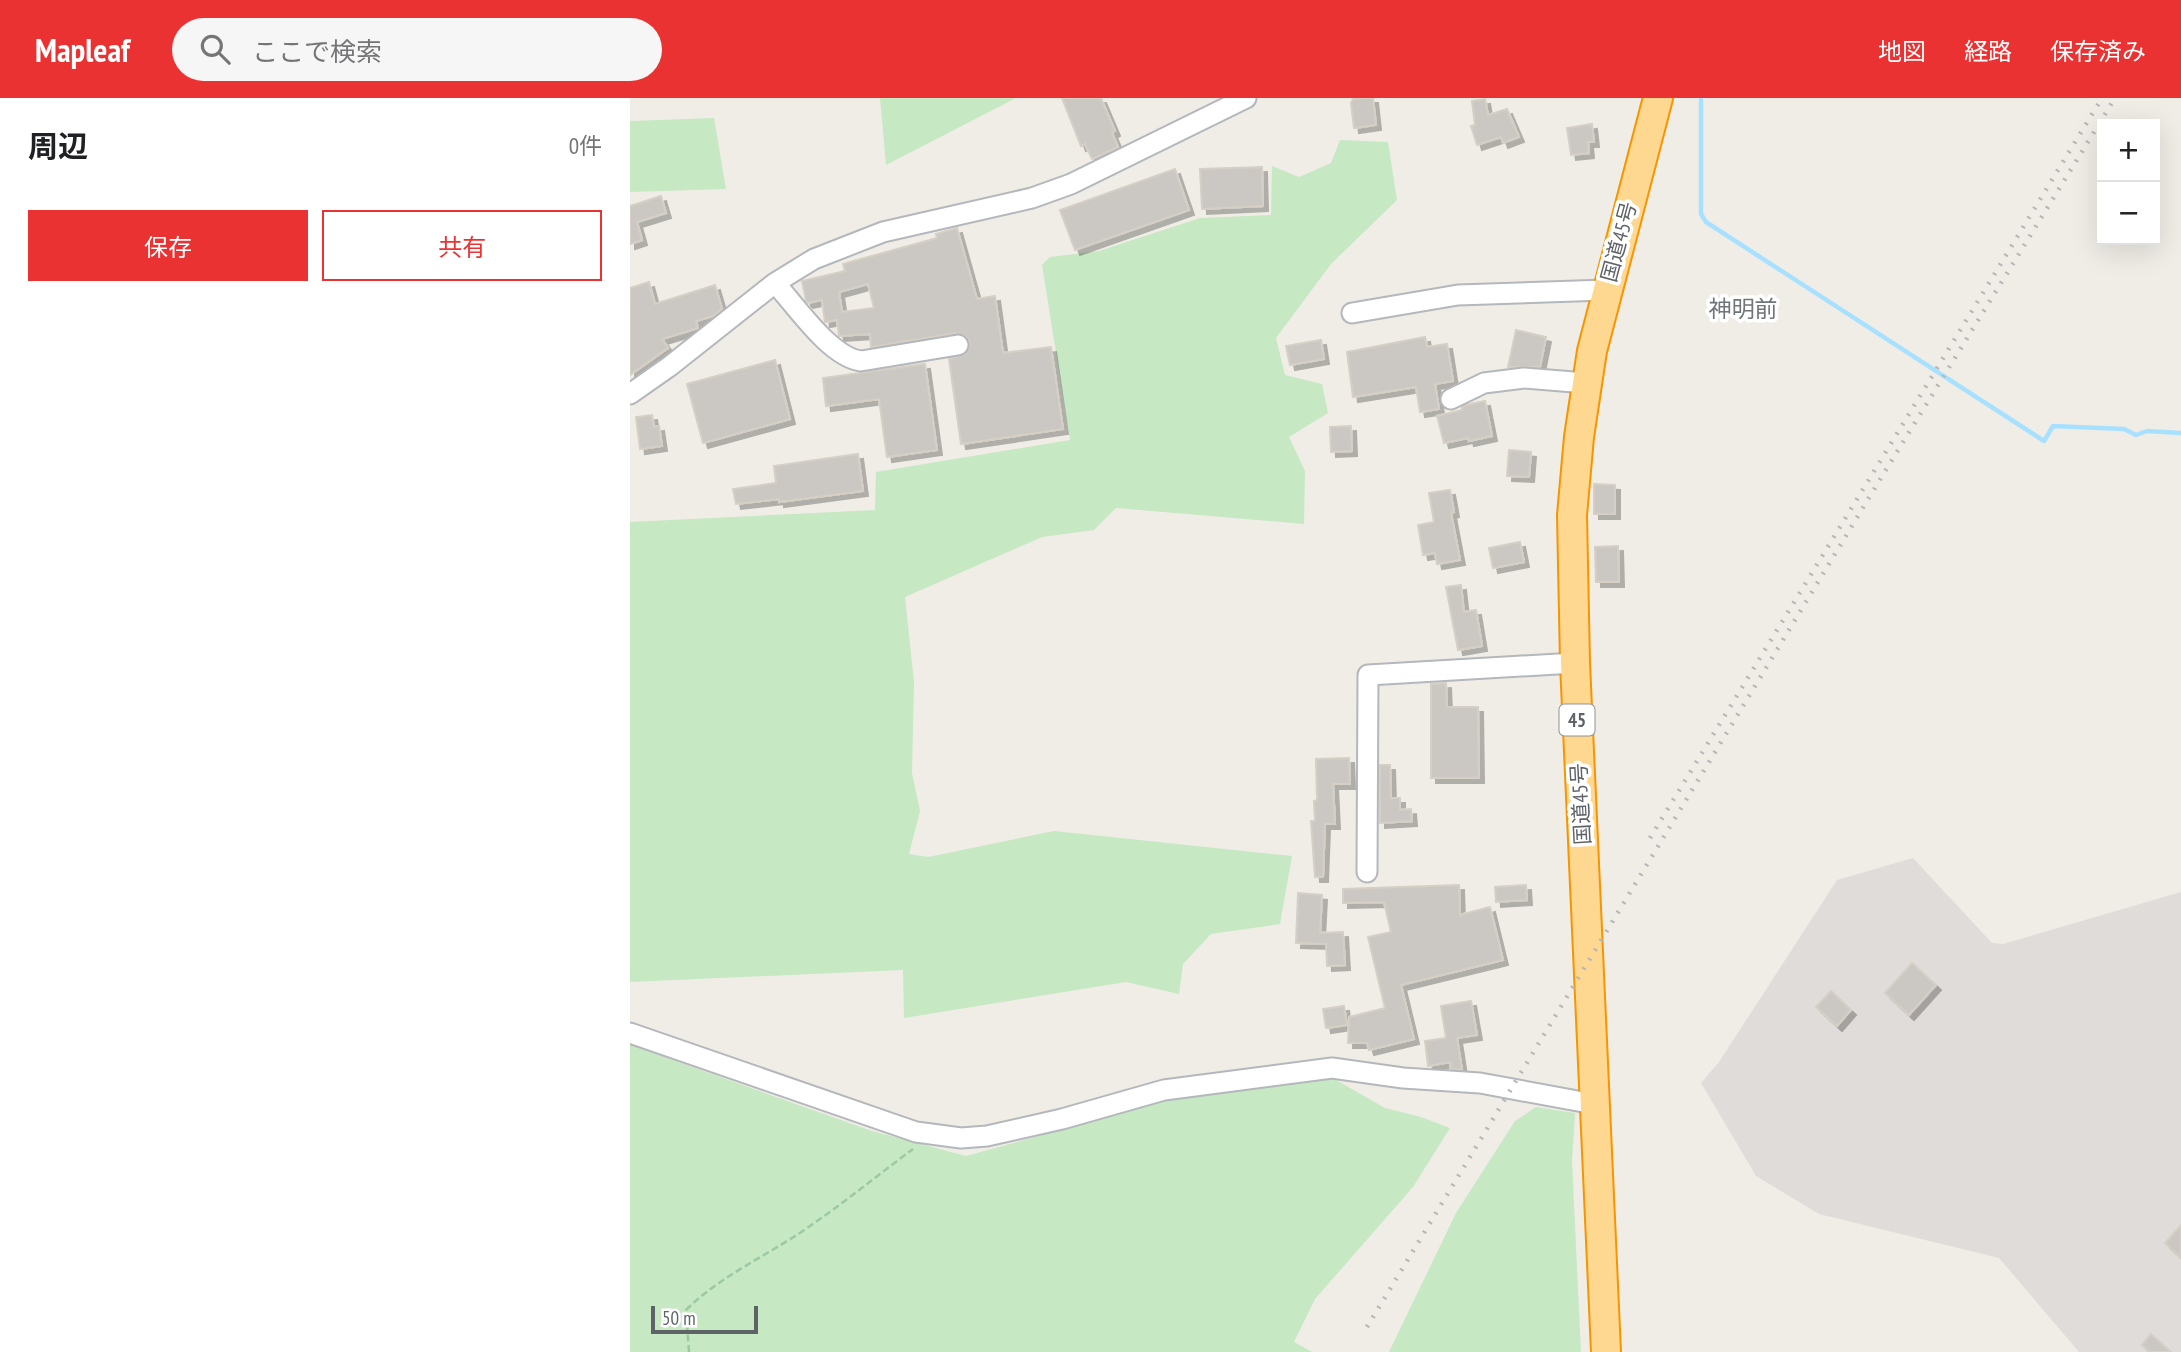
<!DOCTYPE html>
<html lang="ja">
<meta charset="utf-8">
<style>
:root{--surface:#fff;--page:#f6f6f6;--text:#202124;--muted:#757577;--line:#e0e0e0;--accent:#eb3233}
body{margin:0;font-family:"PT Sans Narrow","Noto Sans JP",sans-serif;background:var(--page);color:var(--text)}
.controls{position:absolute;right:21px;top:21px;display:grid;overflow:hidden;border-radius:0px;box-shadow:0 7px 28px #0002}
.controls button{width:63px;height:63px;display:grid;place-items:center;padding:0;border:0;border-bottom:2px solid var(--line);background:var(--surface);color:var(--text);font:35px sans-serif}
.scale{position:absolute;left:21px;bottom:18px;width:107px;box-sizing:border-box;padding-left:7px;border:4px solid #5e6367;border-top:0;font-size:19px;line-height:24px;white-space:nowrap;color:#5e6367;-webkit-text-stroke:5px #fff;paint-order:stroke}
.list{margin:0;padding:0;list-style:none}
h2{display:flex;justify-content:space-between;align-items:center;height:91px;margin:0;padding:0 28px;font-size:30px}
h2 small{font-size:23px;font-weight:400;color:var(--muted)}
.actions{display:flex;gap:14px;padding:21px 28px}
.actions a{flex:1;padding:16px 0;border:2px solid var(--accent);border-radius:0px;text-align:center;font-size:24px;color:var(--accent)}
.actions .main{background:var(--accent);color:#fff}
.icon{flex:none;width:38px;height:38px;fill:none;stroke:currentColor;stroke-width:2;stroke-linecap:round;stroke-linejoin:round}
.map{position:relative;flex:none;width:1551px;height:1254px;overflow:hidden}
header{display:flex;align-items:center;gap:42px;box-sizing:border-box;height:98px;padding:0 35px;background:var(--accent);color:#fff}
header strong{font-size:33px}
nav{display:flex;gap:38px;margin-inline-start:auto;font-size:24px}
.search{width:490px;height:63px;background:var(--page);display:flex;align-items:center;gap:18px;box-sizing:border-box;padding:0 24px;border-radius:38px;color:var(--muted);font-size:26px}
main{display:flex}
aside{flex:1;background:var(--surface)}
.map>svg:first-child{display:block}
.industrial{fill:#dfdcd9}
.green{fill:#c6e8c3}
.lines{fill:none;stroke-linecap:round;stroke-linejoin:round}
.stream{stroke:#a8e1ff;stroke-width:4.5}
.building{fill:#cbc8c3;stroke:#d5cfc5;stroke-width:2;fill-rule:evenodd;filter:url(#shadow)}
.minor-casing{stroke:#b4b7bb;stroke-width:23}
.highway-casing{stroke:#f79500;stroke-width:32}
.path{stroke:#9cc9a5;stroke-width:2.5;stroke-dasharray:7 3.5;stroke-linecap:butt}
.minor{stroke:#fff;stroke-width:19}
.highway{stroke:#fed890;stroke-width:28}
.rail{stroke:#b5b6b7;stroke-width:4.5;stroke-dasharray:2 9;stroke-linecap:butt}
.labels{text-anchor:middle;stroke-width:7;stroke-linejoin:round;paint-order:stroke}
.shield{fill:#fff;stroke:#8e9295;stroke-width:2}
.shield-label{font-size:19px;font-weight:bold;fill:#5e6367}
.street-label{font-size:21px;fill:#5e6367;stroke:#fff}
.neighbourhood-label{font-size:23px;fill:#6f7579;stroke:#fff}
</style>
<header>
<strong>Mapleaf</strong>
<div class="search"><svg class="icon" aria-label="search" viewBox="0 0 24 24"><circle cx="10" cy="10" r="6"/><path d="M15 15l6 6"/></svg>ここで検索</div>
<nav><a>地図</a><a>経路</a><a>保存済み</a></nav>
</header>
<main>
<aside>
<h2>周辺<small>0件</small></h2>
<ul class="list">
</ul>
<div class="actions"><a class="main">保存</a><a>共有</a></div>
</aside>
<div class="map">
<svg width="1551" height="1254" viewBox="0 0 1551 1254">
<defs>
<filter id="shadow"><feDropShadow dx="5" dy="5" stdDeviation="0" flood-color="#0004"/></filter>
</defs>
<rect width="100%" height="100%" fill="#f0ede7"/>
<!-- industrial -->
<path class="industrial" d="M1283,760L1362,845L1373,846L1551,794V1254H1449L1369,1160L1189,1116L1126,1078L1071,985L1089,964L1207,782Z"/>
<!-- green -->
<path class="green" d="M250,0H386L256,67Z
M84,20L96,91L0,94V23Z
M710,42L758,44L767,102L701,166L646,240L655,277L692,286L698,315L659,339L675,373L674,426L486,410L464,432L412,439L275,499L284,584L282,675L290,713L279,756L298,759L424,733L662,758L650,826L581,836L553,866L549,896L496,884L274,920L273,872L0,884V424L245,412L246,374L440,342L412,167L420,159L469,153L570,120L641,117L642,68L669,79L701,65Z
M0,947L242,1033L336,1058L536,1003L680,967L755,1010L791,1019L820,1030L783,1089L685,1201L664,1244L682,1254H0Z
M906,1009L945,1015L942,1063L951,1254H759L826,1115L885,1023Z"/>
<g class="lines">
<!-- stream -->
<path class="stream" d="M1071,0V116L1076,124L1414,343L1423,328L1494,331L1506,337L1517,333L1551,335"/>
</g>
<!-- building -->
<path class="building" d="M432,0H471L485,33L482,35L488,49L462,61L455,46L451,48Z
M733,0H743L746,27L724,30L721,5L723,1Z
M855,1L858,17L877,11L889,39L873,45L871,39L847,47L841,28L845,27L842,3Z
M962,26L964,44H958L959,55L941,57L937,30Z
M632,69L633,108L572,111L570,71Z
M545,71L559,112L445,152L430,112Z
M31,98L36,115L7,124L12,142L0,146V108Z
M327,130L347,201L365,198L373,255L421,249L433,331L331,346L319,261L336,256L340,246L337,239L326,235L241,249L240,236L209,238L207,222L195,224L192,202L178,205L176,203L172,183L215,173L213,166L307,140L306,136ZM238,186L244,210L212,214L209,194Z
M19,184L25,206L85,187L92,211L83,218L66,223L68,230L32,241L38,250L0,277V190Z
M886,232L916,239L910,269H878Z
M795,239L797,249L817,246L823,283L805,286L809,311L790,314L786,289L723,299L717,254Z
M691,242L694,261L660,267L656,248Z
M145,262L160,321L73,345L57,286Z
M295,266L307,352L257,359L249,301L196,308L193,280Z
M855,303L862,338L839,343L838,340L814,345L807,318L832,312V309L836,307Z
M22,317L24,329L29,328L32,348L10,351L6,319Z
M721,328L722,353L701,354L700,329Z
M879,352L901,354L899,379L877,378Z
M228,356L233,393L149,404V401L106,406L103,391L146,385L144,368Z
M964,386L985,387V416H964Z
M820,392L824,414L821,415L830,462L807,466L805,455L793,457L788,427L804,424L799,395Z
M890,444L894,464L863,470L859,450Z
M988,448L989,484H966L965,449Z
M831,487L834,514L846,512L852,548L828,552L816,489Z
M816,585L817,609H848L849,680H801V586Z
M719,660L720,686H703L705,726H695L693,779H685L681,723H685L684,703L687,702L686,661Z
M750,667H760L761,700H770V712L781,711L782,723L750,725Z
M829,787L830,817L860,809L873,862L771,887L784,941L739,952L737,945H718L719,919L755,910L738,839L761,834L754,804L713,805V791Z
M896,787L897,802L866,804L865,789Z
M668,795L692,797L690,835L713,834L715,867L697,868L696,846L666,845Z
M1282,865L1306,887L1279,917L1255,895Z
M1201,893L1221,912L1207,928L1186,909Z
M841,903L847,937L827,940L832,972L821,971L820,964L798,968L795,943L816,940L811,908Z
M714,908L717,927L696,930L693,911Z
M1551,1127V1160L1535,1145Z
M1521,1236L1541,1254H1519L1512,1247Z"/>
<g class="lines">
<defs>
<path id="minor" d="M145,185C166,208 200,259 231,263L328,247
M722,215L828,197L976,192
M0,296L40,268L145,185L184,161L253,134L402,100L441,86L616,0
M821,301L854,285L894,280L956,285
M737,774L738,577L945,565
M0,935L286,1034L331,1040L357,1038L432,1021L534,992L702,970L773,980L850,985L964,1006"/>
<path id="highway" d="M976,1254L945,565L942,417L949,339L962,253L1028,0"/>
</defs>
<!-- minor casing -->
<use href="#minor" class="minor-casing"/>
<!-- highway casing -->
<use href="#highway" class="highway-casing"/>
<!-- path -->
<path class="path" d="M59,1254L56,1212C91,1177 139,1157 180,1128C215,1104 248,1077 283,1051"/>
<!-- minor -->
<use href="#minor" class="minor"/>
<!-- highway -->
<use href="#highway" class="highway"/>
<!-- rail -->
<path class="rail" d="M1020,740L1472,0
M737,1229L1254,375L1485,0"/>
</g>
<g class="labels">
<!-- shield labels -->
<rect class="shield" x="929.5" y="606.5" width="35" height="31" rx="5"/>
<g class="shield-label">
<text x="947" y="629">45</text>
</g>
<!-- street labels -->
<g class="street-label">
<text transform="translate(989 144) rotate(-75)" y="7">国道45号</text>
<text transform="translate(951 706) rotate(-93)" y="7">国道45号</text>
</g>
<!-- neighbourhood labels -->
<g class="neighbourhood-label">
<text x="1113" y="219">神明前</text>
</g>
</g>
</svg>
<div class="controls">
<button>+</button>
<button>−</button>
</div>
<div class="scale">50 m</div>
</div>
</main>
